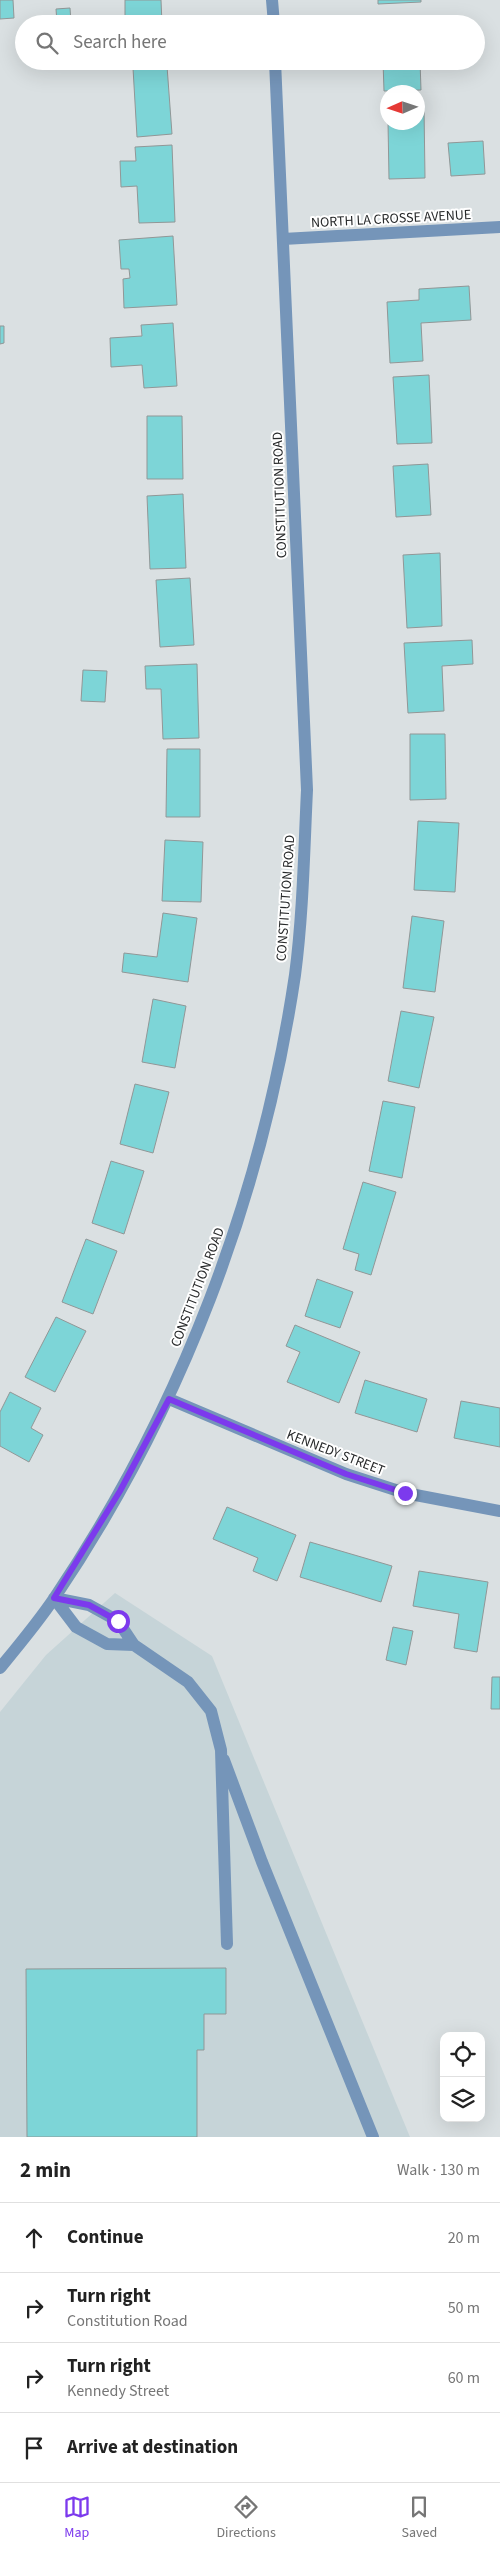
<!DOCTYPE html>
<meta charset="utf-8">
<style>
:root{--surface:#fff;--page:#f2f2f2;--text:#222;--muted:#767676;--line:#e0e0e0;--accent:#7c3aed}
body{margin:0;font-family:"Source Sans 3",sans-serif;background:var(--page);color:var(--text)}
.controls{position:absolute;right:15px;bottom:15px;display:grid;overflow:hidden;border-radius:10px;box-shadow:0 5px 20px #0002}
.controls button{width:45px;height:45px;display:grid;place-items:center;padding:0;border:0;border-bottom:1px solid var(--line);background:var(--surface);color:var(--text);font:25px sans-serif}
.compass{position:absolute;left:380px;top:85px;width:45px;height:45px;border-radius:50%;background:var(--surface);box-shadow:0 5px 20px #0002;rotate:267deg}
.stop{position:absolute;width:15px;height:15px;margin:-11px;border:4px solid #7c3aed;border-radius:50%;background:#fff}
.stop.end{background:#7c3aed;border-color:#fff;box-shadow:0 1px 5px #0008}
.list{margin:0;padding:0;list-style:none}
h2{display:flex;justify-content:space-between;align-items:center;height:65px;margin:0;padding:0 20px;font-size:21px}
h2 small{font-size:16px;font-weight:400;color:var(--muted)}
.list li{display:grid;grid-template-columns:32px 1fr auto;gap:15px;align-items:center;box-sizing:border-box;height:70px;padding:0 20px;border-top:1px solid var(--line)}
.list b{display:block;font-size:19px;white-space:nowrap}
.list p{margin:0;font-size:16px;white-space:nowrap;color:var(--muted)}
.list em{font-size:16px;font-style:normal;color:var(--muted)}
.icon{flex:none;width:28px;height:28px;fill:none;stroke:currentColor;stroke-width:2;stroke-linecap:round;stroke-linejoin:round}
.map{position:relative;flex:none;width:500px;height:2137px;overflow:hidden}
.search{position:absolute;background:var(--surface);box-shadow:0 5px 20px #0002;left:15px;right:15px;top:15px;height:55px;display:flex;align-items:center;gap:12px;box-sizing:border-box;padding:0 18px;border-radius:28px;color:var(--muted);font-size:19px}
.sheet{height:345px;background:var(--surface)}
nav{display:flex;justify-content:space-around;align-items:center;box-sizing:border-box;height:70px;border-top:1px solid var(--line);background:var(--surface);font-size:14px;color:var(--muted)}
nav a{display:grid;justify-items:center;gap:2px}
nav .on{color:var(--accent)}
.map>svg:first-child{display:block}
.built{fill:#c6d4d8}
.building{fill:#7dd5d7;stroke:#919797}
.lines{fill:none;stroke-linecap:round;stroke-linejoin:round}
.minor{stroke:#7595b9;stroke-width:12}
.route{stroke:#7c3aed;stroke-width:6}
.labels{text-anchor:middle;stroke-width:4;stroke-linejoin:round;paint-order:stroke}
.street-label{font-size:14px;fill:#282a2b;stroke:#fff}
</style>
<div class="map">
<svg width="500" height="2137" viewBox="0 0 500 2137">
<rect width="100%" height="100%" fill="#dae0e2"/>
<!-- built -->
<path class="built" d="M115,1593L212,1656L410,2137H0V1712L46,1655Z"/>
<!-- building -->
<path class="building" d="M0,0H13L14,18L0,19Z
M125,0H161L162,24H125Z
M378,0H421V2L378,4Z
M70,8L71,22L57,23L56,9Z
M418,18V24H381V20Z
M383,61H420L421,90L384,91Z
M167,66L172,134L137,137L133,68Z
M418,108H424L425,178L389,179L388,122H418Z
M483,141L485,174L451,176L448,143Z
M172,145L175,222L139,223L137,186L121,187L120,161H136L135,147Z
M173,236L177,305L124,308L123,279L130,278L129,269H121L119,240Z
M469,286L471,320L421,323L423,361L390,363L387,302L419,300V289Z
M173,323L177,386L144,388L142,365L111,367L110,338L142,336L141,325Z
M0,326H4V343L0,344Z
M429,375L432,443L397,444L393,377Z
M147,416H182L183,479H147Z
M428,464L431,515L396,517L393,466Z
M183,494L186,568L150,569L147,496Z
M440,553L442,626L407,628L403,555Z
M190,578L194,645L160,647L156,580Z
M472,640L473,664L442,666L444,711L408,713L404,643Z
M197,664L199,738L163,739L161,689H146L145,666Z
M83,670L107,671L105,702L81,701Z
M410,734H445L446,799L410,800Z
M167,749H200V817H166Z
M418,821L459,823L455,892L414,890Z
M165,840L203,842L201,902L162,901Z
M163,913L197,918L188,982L122,972L124,953L157,957Z
M412,916L444,921L435,992L403,988Z
M153,999L186,1006L175,1068L142,1062Z
M401,1011L434,1017L419,1088L388,1081Z
M135,1084L169,1092L153,1153L120,1144Z
M383,1101L415,1107L402,1178L369,1171Z
M111,1161L144,1171L124,1234L92,1223Z
M363,1182L396,1192L371,1275L355,1270L359,1254L343,1249Z
M86,1239L117,1251L93,1314L62,1302Z
M317,1279L353,1292L340,1328L305,1316Z
M56,1317L86,1331L55,1392L25,1377Z
M295,1325L360,1352L339,1403L287,1382L300,1352L286,1346Z
M365,1380L427,1399L417,1432L355,1413Z
M10,1392L41,1408L31,1428L43,1435L29,1462L0,1446V1412Z
M461,1401L500,1408V1447L454,1438Z
M227,1507L296,1535L277,1581L253,1571L258,1558L213,1539Z
M310,1542L392,1566L381,1602L300,1577Z
M419,1571L488,1582L477,1652L454,1648L459,1614L413,1606Z
M393,1627L413,1631L406,1665L386,1660Z
M492,1677H500V1709H491Z
M226,1968V2014H204V2050H197V2137H27L26,1969Z"/>
<g class="lines">
<!-- minor -->
<path class="minor" d="M272,0L274,24
M283,239L500,227
M169,1399L346,1474L405,1493L500,1511
M54,1598L89,1605L118,1621L134,1645L188,1682L211,1711L221,1750L227,1944
M54,1598L76,1627L107,1644L134,1645
M0,1668C19,1645 39,1621 55,1597C181,1410 262,1197 295,975C303,914 304,852 307,790L275,61
M224,1760L262,1862L373,2137"/>
</g>
<g class="lines">
<!-- route -->
<path class="route" d="M118,1621L89,1605L54,1598L120,1491L169,1399L346,1474L405,1493"/>
</g>
<g class="labels">
<!-- street labels -->
<g class="street-label">
<text transform="translate(391 218) rotate(-3)" y="5">NORTH LA CROSSE AVENUE</text>
<text transform="translate(279 495) rotate(-92)" y="5">CONSTITUTION ROAD</text>
<text transform="translate(285 898) rotate(-86)" y="5">CONSTITUTION ROAD</text>
<text transform="translate(197 1287) rotate(-69)" y="5">CONSTITUTION ROAD</text>
<text transform="translate(336 1452) rotate(21)" y="5">KENNEDY STREET</text>
</g>
</g>
</svg>
<div class="controls">
<button><svg class="icon" aria-label="locate" viewBox="0 0 24 24"><circle cx="12" cy="12" r="6"/><path d="M12 2v4M12 18v4M2 12h4M18 12h4"/></svg></button>
<button><svg class="icon" aria-label="layers" viewBox="0 0 24 24"><path d="M12 4l9 5-9 5-9-5zM3 14l9 5 9-5"/></svg></button>
</div>
<svg class="compass" viewBox="-18 -18 36 36"><path d="M0-13l5 13h-10z" fill="#e53935"/><path d="M0 13l5-13h-10z" fill="#767676"/></svg>
<div class="stop" style="left:118px;top:1621px"></div>
<div class="stop end" style="left:405px;top:1493px"></div>
<div class="search"><svg class="icon" aria-label="search" viewBox="0 0 24 24"><circle cx="10" cy="10" r="6"/><path d="M15 15l6 6"/></svg>Search here</div>
</div>
<section class="sheet">
<h2>2 min<small>Walk · 130 m</small></h2>
<ul class="list">
<li><svg class="icon" aria-label="ahead" viewBox="0 0 24 24"><path d="M12 20V5M6 11l6-6 6 6"/></svg><div><b>Continue</b></div><em>20 m</em></li>
<li><svg class="icon" aria-label="right" viewBox="0 0 24 24"><path d="M7 20v-9h11M14 6l5 5-5 5"/></svg><div><b>Turn right</b><p>Constitution Road</p></div><em>50 m</em></li>
<li><svg class="icon" aria-label="right" viewBox="0 0 24 24"><path d="M7 20v-9h11M14 6l5 5-5 5"/></svg><div><b>Turn right</b><p>Kennedy Street</p></div><em>60 m</em></li>
<li><svg class="icon" aria-label="arrive" viewBox="0 0 24 24"><path d="M6 21V4h12l-3 4 3 4H6"/></svg><div><b>Arrive at destination</b></div></li>
</ul>
</section>
<nav>
<a class="on"><svg class="icon" aria-label="map" viewBox="0 0 24 24"><path d="M3 6l6-2 6 2 6-2v14l-6 2-6-2-6 2zM9 4v14M15 6v14"/></svg>Map</a>
<a><svg class="icon" aria-label="directions" viewBox="0 0 24 24"><path d="M12 3l9 9-9 9-9-9zM9 14v-3h6M13 9l2 2-2 2"/></svg>Directions</a>
<a><svg class="icon" aria-label="saved" viewBox="0 0 24 24"><path d="M7 4h10v16l-5-4-5 4z"/></svg>Saved</a>
</nav>
